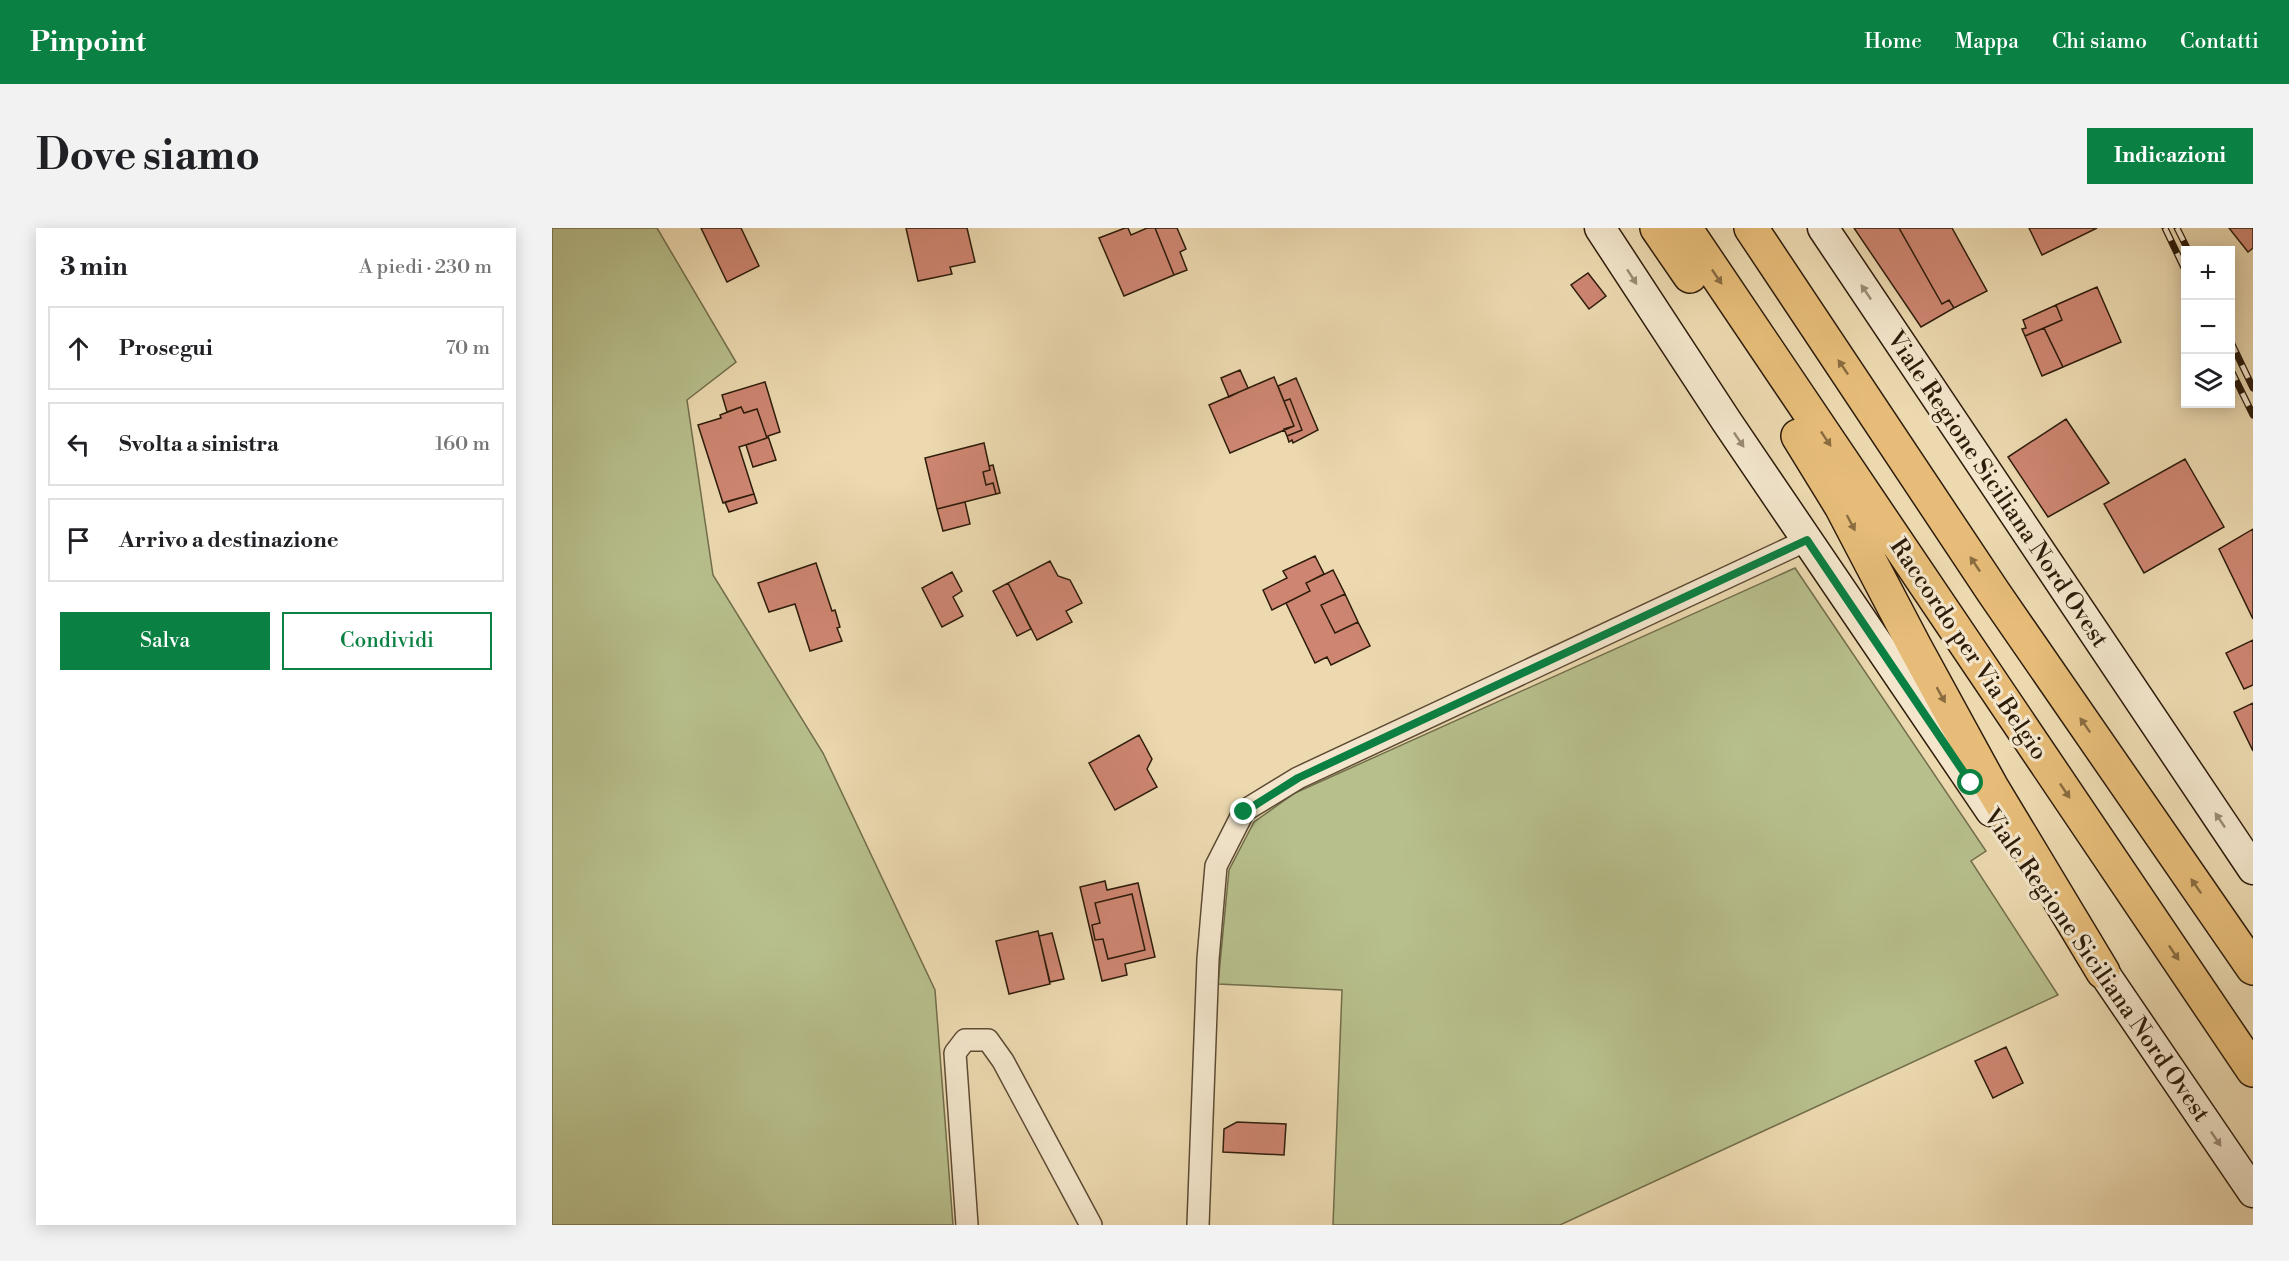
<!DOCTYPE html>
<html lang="it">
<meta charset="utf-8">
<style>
:root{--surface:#fff;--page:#f2f2f2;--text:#202124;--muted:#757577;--line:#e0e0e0;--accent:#0b8043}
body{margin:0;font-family:"Libre Bodoni",serif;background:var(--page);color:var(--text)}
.controls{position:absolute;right:18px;top:18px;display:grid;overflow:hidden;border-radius:0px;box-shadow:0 3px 15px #0003}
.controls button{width:54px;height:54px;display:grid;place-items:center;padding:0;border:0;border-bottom:2px solid var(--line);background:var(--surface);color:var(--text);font:30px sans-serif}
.stop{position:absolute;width:18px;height:18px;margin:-14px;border:4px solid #0b8043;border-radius:50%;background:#fff}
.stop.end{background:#0b8043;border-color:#fff;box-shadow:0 2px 6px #0008}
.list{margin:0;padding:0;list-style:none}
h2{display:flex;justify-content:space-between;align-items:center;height:78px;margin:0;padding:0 24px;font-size:26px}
h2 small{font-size:20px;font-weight:400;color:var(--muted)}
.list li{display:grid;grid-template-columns:39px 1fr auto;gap:18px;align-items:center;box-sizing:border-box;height:84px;margin:0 12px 12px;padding:0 12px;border:2px solid var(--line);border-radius:0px}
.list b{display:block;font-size:22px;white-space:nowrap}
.list em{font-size:20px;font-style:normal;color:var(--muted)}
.actions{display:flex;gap:12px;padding:18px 24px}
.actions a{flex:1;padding:14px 0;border:2px solid var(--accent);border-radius:0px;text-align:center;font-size:21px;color:var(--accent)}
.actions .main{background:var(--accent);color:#fff}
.icon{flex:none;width:33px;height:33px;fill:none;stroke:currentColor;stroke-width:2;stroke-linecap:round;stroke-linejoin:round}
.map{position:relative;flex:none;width:1701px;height:997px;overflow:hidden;border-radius:0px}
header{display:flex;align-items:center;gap:36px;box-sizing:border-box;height:84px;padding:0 30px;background:var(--accent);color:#fff}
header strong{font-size:28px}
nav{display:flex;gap:33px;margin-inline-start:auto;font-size:21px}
.intro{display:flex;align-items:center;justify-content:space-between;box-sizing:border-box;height:144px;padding:0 36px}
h1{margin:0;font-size:42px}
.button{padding:15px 27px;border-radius:0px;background:var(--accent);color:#fff;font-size:21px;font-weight:700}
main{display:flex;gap:36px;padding:0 36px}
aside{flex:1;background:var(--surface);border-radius:0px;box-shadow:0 3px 15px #0003}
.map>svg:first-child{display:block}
.green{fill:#b7bf8c;stroke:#726e4b;stroke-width:1.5}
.building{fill:#ce8672;stroke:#2d1c0a;stroke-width:1.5;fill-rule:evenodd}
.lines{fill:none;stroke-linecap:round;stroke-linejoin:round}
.street-casing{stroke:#5d4b34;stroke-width:24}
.secondary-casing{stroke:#2d1c0a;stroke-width:33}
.highway-casing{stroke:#2d1c0a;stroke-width:36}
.street{stroke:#f3e6cc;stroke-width:21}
.secondary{stroke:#f3e6cc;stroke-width:30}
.highway{stroke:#e6bc78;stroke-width:33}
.rail-casing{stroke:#2d1c0a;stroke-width:7}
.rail{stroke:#f3e6cc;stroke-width:4.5;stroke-dasharray:14;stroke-linecap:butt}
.oneway{fill:#9a8b75}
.oneway2{fill:#8a6c41}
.route{stroke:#0b8043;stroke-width:8}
.labels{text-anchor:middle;stroke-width:6;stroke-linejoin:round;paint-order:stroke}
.street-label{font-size:24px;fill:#2d1c0a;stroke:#f3e6cc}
</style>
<header>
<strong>Pinpoint</strong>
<nav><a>Home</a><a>Mappa</a><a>Chi siamo</a><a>Contatti</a></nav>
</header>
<div class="intro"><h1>Dove siamo</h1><a class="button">Indicazioni</a></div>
<main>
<aside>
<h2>3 min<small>A piedi · 230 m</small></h2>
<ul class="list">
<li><svg class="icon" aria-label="ahead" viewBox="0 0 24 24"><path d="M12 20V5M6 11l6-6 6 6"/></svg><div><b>Prosegui</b></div><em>70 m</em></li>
<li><svg class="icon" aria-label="left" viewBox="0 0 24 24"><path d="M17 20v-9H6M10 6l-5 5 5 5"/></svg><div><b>Svolta a sinistra</b></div><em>160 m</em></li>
<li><svg class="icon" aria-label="arrive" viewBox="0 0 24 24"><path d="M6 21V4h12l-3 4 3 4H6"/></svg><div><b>Arrivo a destinazione</b></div></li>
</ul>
<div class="actions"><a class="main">Salva</a><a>Condividi</a></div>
</aside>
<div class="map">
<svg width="1701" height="997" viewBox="0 0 1701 997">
<rect width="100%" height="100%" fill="#ecd9b0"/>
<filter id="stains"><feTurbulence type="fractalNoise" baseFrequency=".00333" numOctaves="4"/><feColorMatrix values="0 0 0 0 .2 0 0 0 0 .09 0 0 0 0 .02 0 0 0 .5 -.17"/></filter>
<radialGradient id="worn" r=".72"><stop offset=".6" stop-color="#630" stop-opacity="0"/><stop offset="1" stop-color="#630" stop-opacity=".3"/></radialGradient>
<!-- green -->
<path class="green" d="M0,0H105L184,134L135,172L161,347L271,525L383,762L401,997H0Z
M1243,340L1434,623L1419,633L1506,767L1008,997H781L790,762L666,756L677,642L702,594L743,565Z"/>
<!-- building -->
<path class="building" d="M149,0H189L207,38L175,54Z
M354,0H415L423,34L398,39L400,46L366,53Z
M573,0H576L579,7L595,0H603L622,47L572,68L547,10Z
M603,0H625L634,21L628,24L635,42L622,47Z
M1302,0H1347L1390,76L1397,72L1402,80L1369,99Z
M1347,0H1400L1435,63L1402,80L1397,72L1390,76Z
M1477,0H1545L1490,27Z
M1677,0H1701V20L1696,24Z
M1036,45L1054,68L1037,81L1019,57Z
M1545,59L1569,114L1511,139L1492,100L1510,92L1504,77Z
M1504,77L1510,92L1473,108L1470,101L1474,100L1471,92Z
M1492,100L1511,139L1490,148L1473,108Z
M688,142L696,160L677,169L669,150Z
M722,149L742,198L678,225L657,177Z
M744,150L766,202L741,215L740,212L737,214L735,208L750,202L738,171L732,173L726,158Z
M213,154L228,204L216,208L224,232L201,239L194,217L215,210L205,181L192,185L189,179L175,184L170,167Z
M738,171L750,202L735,208L732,201L742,198L732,173Z
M189,179L192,185L205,181L215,210L187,219L202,266L171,275L146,197L169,190L168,187Z
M1514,191L1557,255L1496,289L1456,229Z
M432,215L438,242L431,244L434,257L441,255L444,266L385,281L373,230Z
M1633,231L1672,299L1592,345L1552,276Z
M441,237L448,265L444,266L441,255L434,257L431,244L438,242L437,238Z
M202,266L205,275L177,284L173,274Z
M413,274L418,296L391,303L385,281Z
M1701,301V391L1667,321Z
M763,328L772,346L754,355L758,363L720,382L711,362L735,350L731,343Z
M498,333L506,348L518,352L530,375L514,383L520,394L485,412L456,355Z
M264,335L280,383L283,382L288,399L285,400L290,413L258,423L243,376L217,384L206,355Z
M781,342L793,366L769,377L783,405L806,394L818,418L779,437L775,429L763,435L734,375L758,363L754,355Z
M400,344L410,363L401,369L411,388L390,399L370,360Z
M456,355L479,401L465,408L441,363Z
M793,366L806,394L783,405L769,377Z
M1701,412V457L1692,461L1674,425Z
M1701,475V523L1682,484Z
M587,507L600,531L595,541L605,559L563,582L537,535Z
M553,653L555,662L586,655L603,729L573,736L575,747L550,753L528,659ZM580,666L593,722L556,731L551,711L543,712L540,697L548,695L543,675Z
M580,666L593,722L556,731L551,711L543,712L540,697L548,695L543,675Z
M486,703L498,756L457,766L444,713Z
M500,705L512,751L498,754L487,708Z
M1454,819L1471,855L1441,870L1423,833Z
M685,894L734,896L732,927L671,924L672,901Z"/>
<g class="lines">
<defs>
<path id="street" d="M415,997L403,825L413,812H436L451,833L539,997
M646,997L656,731L664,638L692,583L746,550L1255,312"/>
<path id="secondary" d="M1048,0L1175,194L1439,583
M1271,0L1701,641
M1537,723L1701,964"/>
<path id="highway" d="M1105,0L1138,48
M1133,0L1701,842
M1199,0L1442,365L1701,740
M1246,208L1289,278L1363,419L1439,558L1551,744"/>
</defs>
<!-- street casing -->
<use href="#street" class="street-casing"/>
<!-- secondary casing -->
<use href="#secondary" class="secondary-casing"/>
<!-- highway casing -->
<use href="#highway" class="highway-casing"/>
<!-- street -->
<use href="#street" class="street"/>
<!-- secondary -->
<use href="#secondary" class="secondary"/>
<!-- highway -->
<use href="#highway" class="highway"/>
<defs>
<path id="rail" d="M1613,0L1634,44
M1625,0L1636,22
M1678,112L1701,160
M1678,140L1701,187"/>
</defs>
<!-- rail casing -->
<use href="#rail" class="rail-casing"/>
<!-- rail -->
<use href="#rail" class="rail"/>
</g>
<!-- one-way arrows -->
<defs><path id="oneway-solid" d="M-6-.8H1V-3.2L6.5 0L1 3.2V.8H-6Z" transform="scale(1.5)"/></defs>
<g class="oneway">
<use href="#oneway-solid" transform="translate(1080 49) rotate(57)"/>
<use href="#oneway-solid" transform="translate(1314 64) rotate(-124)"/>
<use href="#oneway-solid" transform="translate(1187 212) rotate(56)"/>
<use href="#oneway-solid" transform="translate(1668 592) rotate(-124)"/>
<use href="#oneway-solid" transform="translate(1664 911) rotate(56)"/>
</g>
<g class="oneway2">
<use href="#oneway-solid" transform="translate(1165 49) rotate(56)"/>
<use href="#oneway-solid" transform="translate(1291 139) rotate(-124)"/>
<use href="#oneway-solid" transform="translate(1274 211) rotate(56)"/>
<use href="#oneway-solid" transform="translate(1299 295) rotate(62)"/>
<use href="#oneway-solid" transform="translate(1423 336) rotate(-124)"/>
<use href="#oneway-solid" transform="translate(1389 467) rotate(61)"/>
<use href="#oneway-solid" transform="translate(1533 497) rotate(-125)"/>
<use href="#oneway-solid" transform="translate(1513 563) rotate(56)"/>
<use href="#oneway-solid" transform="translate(1644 658) rotate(-125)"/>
<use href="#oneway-solid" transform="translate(1622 725) rotate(56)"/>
</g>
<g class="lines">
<!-- route -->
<path class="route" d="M692,584L746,550L1255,312L1419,555"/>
</g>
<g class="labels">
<!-- street labels -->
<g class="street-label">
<text transform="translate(1446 261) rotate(56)" y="8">Viale Regione Siciliana Nord Ovest</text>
<text transform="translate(1417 421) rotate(56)" y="8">Raccordo per Via Belgio</text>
<text transform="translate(1545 737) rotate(55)" y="8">Viale Regione Siciliana Nord Ovest</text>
</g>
</g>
<rect width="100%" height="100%" filter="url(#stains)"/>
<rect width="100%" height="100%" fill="url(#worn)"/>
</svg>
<div class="controls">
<button>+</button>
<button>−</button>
<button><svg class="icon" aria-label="layers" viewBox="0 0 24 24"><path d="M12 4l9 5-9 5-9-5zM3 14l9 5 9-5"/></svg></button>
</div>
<div class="stop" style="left:1419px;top:555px"></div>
<div class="stop end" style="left:692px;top:584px"></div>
</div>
</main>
